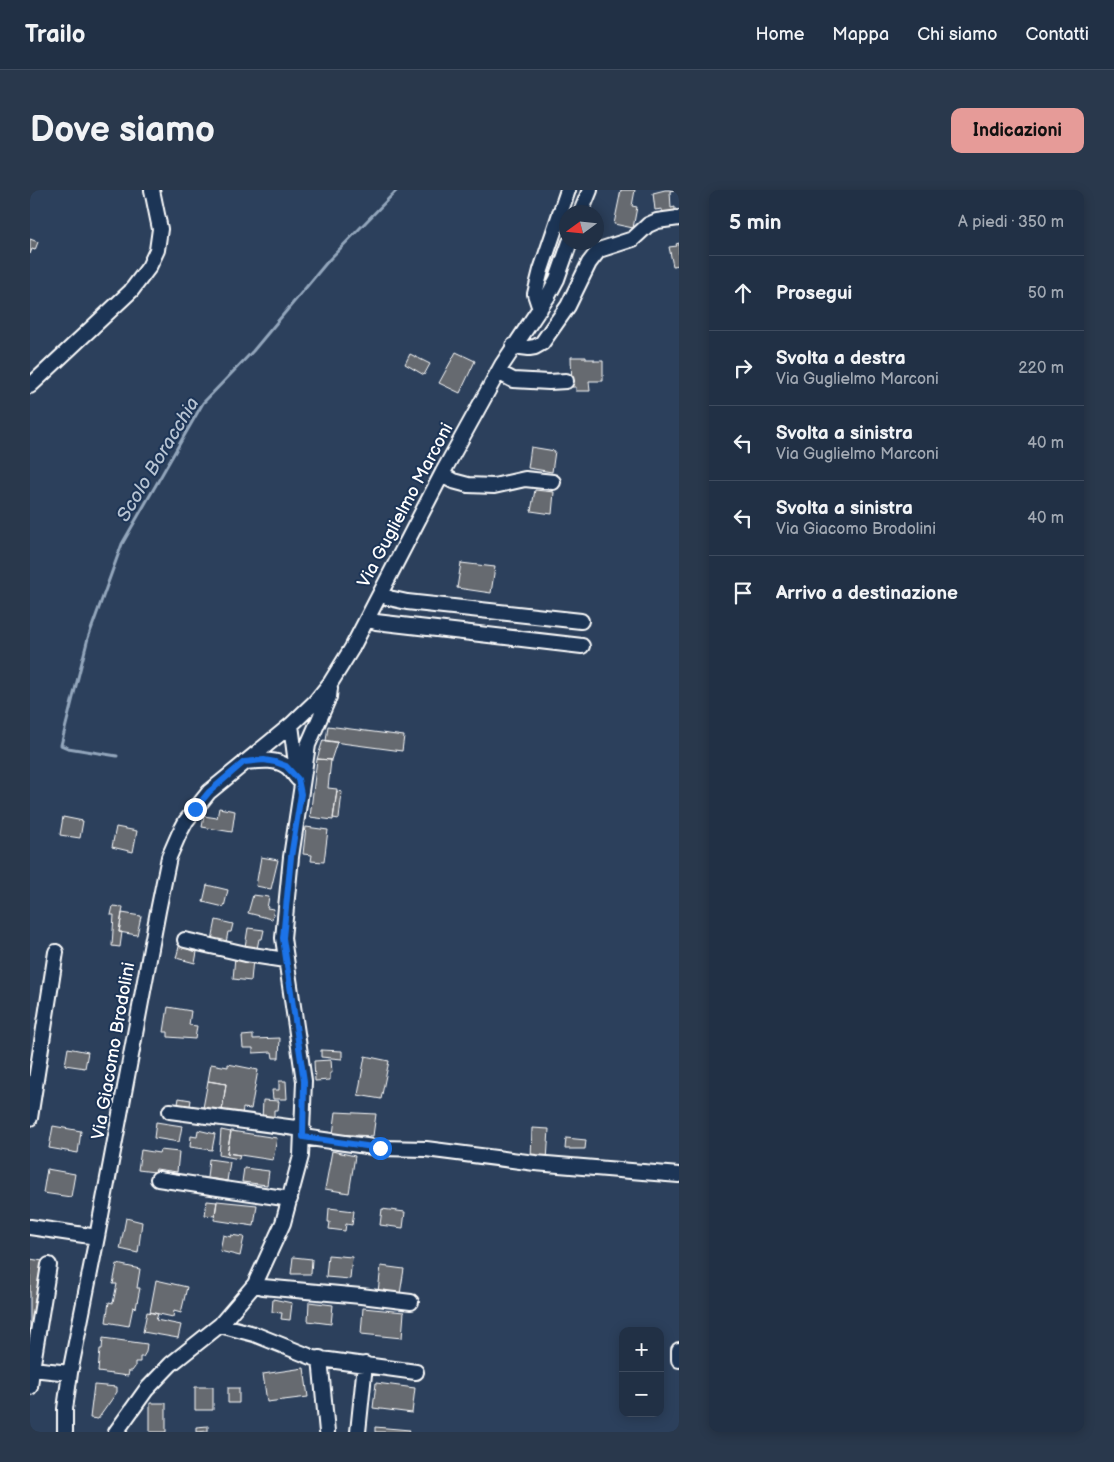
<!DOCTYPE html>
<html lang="it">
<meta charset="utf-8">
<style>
:root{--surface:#213045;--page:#29384c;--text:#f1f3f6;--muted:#a2a9b3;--line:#3e4b5e;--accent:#e69b98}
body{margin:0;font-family:"Balsamiq Sans",sans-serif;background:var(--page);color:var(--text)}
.controls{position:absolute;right:15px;bottom:15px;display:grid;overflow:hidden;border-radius:10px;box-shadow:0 2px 12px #0003}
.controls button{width:45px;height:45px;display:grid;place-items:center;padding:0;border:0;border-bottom:1px solid var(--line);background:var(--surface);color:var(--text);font:25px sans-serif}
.compass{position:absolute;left:529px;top:15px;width:45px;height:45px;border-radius:50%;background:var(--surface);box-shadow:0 2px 12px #0003;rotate:255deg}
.stop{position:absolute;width:15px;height:15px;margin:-11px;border:4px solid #1a73e8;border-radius:50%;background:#fff}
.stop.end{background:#1a73e8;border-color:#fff;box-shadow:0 1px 5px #0008}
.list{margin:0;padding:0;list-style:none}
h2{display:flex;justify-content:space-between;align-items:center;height:65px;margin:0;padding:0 20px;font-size:21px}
h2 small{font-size:16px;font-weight:400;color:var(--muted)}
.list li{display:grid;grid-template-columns:32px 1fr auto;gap:15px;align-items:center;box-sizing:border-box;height:75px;padding:0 20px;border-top:1px solid var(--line)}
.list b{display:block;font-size:19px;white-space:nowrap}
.list p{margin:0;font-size:16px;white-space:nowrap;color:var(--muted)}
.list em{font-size:16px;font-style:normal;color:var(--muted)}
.icon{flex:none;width:28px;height:28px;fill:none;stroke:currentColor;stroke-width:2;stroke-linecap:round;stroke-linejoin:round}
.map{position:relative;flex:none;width:649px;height:1242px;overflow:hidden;border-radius:10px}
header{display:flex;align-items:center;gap:30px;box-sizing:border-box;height:70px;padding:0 25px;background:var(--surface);border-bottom:1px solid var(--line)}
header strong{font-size:24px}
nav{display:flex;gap:28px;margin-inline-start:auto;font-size:18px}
.intro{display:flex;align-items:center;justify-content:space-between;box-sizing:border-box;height:120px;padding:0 30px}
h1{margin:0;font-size:35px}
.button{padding:12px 22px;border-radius:10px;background:var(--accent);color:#111;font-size:18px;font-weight:700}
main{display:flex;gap:30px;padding:0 30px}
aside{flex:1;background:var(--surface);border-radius:10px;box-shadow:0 2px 12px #0003}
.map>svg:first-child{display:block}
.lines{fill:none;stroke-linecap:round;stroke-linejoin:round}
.stream{stroke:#93a6bc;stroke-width:3}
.building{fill:#666a70;stroke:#fff}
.minor-casing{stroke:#fff;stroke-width:18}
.minor{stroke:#1d3557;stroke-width:14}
.route{stroke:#1a73e8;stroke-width:6}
.labels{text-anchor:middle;stroke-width:4;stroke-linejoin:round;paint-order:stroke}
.street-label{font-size:18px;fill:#fff;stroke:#1d3557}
.water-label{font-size:19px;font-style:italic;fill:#b7c4d3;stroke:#1d3557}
</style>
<header>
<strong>Trailo</strong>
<nav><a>Home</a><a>Mappa</a><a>Chi siamo</a><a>Contatti</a></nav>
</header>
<div class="intro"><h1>Dove siamo</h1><a class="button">Indicazioni</a></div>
<main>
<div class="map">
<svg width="649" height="1242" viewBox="0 0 649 1242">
<rect width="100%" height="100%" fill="#2c405c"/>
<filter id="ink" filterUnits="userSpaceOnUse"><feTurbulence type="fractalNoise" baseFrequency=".02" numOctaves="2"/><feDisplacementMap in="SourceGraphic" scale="10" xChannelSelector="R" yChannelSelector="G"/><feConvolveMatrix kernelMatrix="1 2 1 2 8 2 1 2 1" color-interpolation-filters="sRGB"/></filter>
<g filter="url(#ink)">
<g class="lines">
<!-- stream -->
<path class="stream" d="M87,566L38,558L31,555L58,448L92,354L173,213L223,161L298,71L367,0"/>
</g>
<!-- building -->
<path class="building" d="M591,0H605L602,16L607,17L603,38L584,34Z
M635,0H644L640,1L641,18L645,17V23L632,24V19L625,20L623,3Z
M0,49L8,52L5,60L2,59L0,64Z
M649,53V75L643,76L639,57L647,56L646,54Z
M426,162L445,171L430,203L409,193Z
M380,164L400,174L394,185L375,174Z
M541,167H556V169H564V171H573V191H559L560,201H546V197H542Z
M501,257L525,261L522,282L498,278Z
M505,300L524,302L522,324L501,321Z
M431,373L465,377L461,403L427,398Z
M298,536L374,546L372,561L296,551Z
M293,550L307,552L301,570L287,569Z
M287,569L301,570L298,598L307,599L303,630L280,627Z
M307,601L312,602L309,629L303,628Z
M189,618L205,621L202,642L172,637L174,626L187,628Z
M33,627L53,631L50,648L30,645Z
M86,637L107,641L103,662L82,657Z
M276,637L298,640L294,672L281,671L282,665L273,664Z
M231,667L248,670L241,699L226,696Z
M177,695L198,700L194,717L173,712Z
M223,705L239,707L237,718L244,719L242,729L218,723Z
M83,716L93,717L89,742H92L90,757L82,756L84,725H81Z
M92,723L111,726L107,745L89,742Z
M186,730L203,734L201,742H198L196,753L182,750Z
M218,738L234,740L232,749H229L227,759L215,757Z
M150,753L158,755L157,759L167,762L165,773L146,768Z
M205,767L223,769L221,791L203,789Z
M138,817L161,821L159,835L167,836L165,849L138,847V842H134Z
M223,845V849L250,848L249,868H243L242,862L223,863V858H213L212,846Z
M38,858L58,862L55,878L35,875Z
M291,860L312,861V869L291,867Z
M335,866L359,871L351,909L328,905Z
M301,870L302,883H300V890L285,891L284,871Z
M181,874L198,877V874L228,880L221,919L213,918L212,925L192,921L196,894L178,891Z
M178,891L196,894L192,921L173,918Z
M249,891H256L257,909H243L242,900H249Z
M149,908L161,910L160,916L148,914Z
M233,910L249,911L248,920H244V930H232Z
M306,922L346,924L343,946L303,944Z
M126,932L152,936L149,952L124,948Z
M23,936L51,941L48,963L19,958Z
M502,938L519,939L517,971L501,970Z
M168,940L185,944L182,960L160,957L161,946L167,947Z
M191,940L201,942L197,963L210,965L209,969L189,965Z
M201,941L247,948L243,970L197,963Z
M536,948L556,950L555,959H535Z
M111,960L129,963L130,960L149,962L147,982L126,979L125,982L108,980Z
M302,961L325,966L319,1003L295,999Z
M179,969L200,972L197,991L177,988Z
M214,978L239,981L237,995L212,992Z
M17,979L45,984L41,1007L13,1003Z
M177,1011L187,1012L185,1026L175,1025Z
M187,1011L227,1015L224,1036L184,1030Z
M299,1018L324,1021L322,1035L316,1034L315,1041L299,1039L300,1032H298Z
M352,1019L375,1022L373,1038L350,1035Z
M96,1028L112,1032L108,1063L90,1059Z
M193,1045L201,1047V1045L214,1047L210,1066L190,1061Z
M298,1065L322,1067L320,1089L296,1087Z
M263,1067L282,1069L281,1084H261Z
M0,1069L13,1071L0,1146Z
M87,1074L110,1079L107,1098H110L106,1118L103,1117L99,1136L76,1132L79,1112L83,1113L87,1094H83Z
M351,1076L374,1079L370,1104L348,1102Z
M126,1090L157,1097L151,1123L144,1121L143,1127L120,1122Z
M243,1109L262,1113L260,1130L251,1129L252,1123L242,1122Z
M279,1112L303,1115L301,1134L278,1131Z
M333,1118L374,1122L372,1148L331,1144Z
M117,1122L128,1124L126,1130L151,1135L148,1148L113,1142Z
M73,1148L117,1154L116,1162L113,1167H110V1172H105V1177L102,1181H99L98,1186L68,1182L70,1159H72Z
M274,1178L278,1207L237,1212L233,1184Z
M346,1193L385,1198L382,1223L343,1218Z
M64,1195L87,1197V1202L68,1229L60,1228Z
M165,1197H183V1220H165Z
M198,1198H209V1213H198Z
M120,1213H136V1242H120Z
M178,1236V1241L166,1242V1237Z
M345,1237L380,1240L379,1242H345Z"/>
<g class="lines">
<defs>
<path id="minor" d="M551,22L560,0
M510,119L505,104L511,80L538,0
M483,156L499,158L505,157L512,153L538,116L559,73L569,60L603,49L618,35L627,31L649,28
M468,182L483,190L519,192L536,191
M0,196L101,101L119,77L127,60L130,39L122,0
M412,285L423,291L438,295L464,296L495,289L523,292
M351,403L359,408L377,412L551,431
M338,428L346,432L552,456
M261,535L268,589
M215,572C228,571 245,568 256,576C261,579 264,585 268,589
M155,750L216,764L255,770
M140,921L273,939
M0,928L26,762
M273,947L350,958L396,959L505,973L649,985
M128,989L260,1009
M0,1037L67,1047
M225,1094L233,1097L331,1106L381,1112
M190,1135L224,1144L284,1168L386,1182
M649,1160V1170
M290,1168L297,1242
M2,1179L40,1183
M0,1197L2,1179L19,1075
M35,1242V1219L40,1183L67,1047L128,721L139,667L149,644L156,631L179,602L261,535L285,512L301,492L322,458L413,282L472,175L518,106L527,89L540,52
M86,1242L116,1200L141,1174L190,1135L225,1094L253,1033L271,966L274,891L253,748L261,667L278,555L299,507L300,498
M328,1242L335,1174"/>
</defs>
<!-- minor casing -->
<use href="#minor" class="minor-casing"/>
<!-- minor -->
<use href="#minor" class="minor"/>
</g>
</g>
<g class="lines" filter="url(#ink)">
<!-- route -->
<path class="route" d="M165,619L179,602L214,572L234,570L245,572L256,576L268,589L271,604L261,667L253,748L274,891L273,947L350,958"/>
</g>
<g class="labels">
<!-- street labels -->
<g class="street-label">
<text transform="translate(375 315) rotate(-62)" y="6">Via Guglielmo Marconi</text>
<text transform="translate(83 861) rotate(-80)" y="6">Via Giacomo Brodolini</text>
</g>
<!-- water labels -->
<g class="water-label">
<text transform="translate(127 269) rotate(-59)" y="7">Scolo Boracchia</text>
</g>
</g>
</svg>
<div class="controls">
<button>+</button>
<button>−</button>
</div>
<svg class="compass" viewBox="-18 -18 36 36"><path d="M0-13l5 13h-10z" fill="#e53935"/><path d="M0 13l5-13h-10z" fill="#a2a9b3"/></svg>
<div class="stop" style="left:350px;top:958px"></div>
<div class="stop end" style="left:165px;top:619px"></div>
</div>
<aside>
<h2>5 min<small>A piedi · 350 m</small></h2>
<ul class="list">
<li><svg class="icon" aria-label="ahead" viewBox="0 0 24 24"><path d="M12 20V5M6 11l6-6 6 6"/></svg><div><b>Prosegui</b></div><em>50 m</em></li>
<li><svg class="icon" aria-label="right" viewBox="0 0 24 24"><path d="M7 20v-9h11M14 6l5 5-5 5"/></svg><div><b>Svolta a destra</b><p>Via Guglielmo Marconi</p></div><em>220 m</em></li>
<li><svg class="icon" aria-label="left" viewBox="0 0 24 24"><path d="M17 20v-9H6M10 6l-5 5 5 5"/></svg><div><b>Svolta a sinistra</b><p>Via Guglielmo Marconi</p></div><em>40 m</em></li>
<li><svg class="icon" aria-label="left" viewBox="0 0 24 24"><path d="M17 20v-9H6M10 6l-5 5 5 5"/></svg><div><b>Svolta a sinistra</b><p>Via Giacomo Brodolini</p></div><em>40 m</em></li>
<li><svg class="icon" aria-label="arrive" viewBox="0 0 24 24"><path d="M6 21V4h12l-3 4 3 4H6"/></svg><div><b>Arrivo a destinazione</b></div></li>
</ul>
</aside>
</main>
